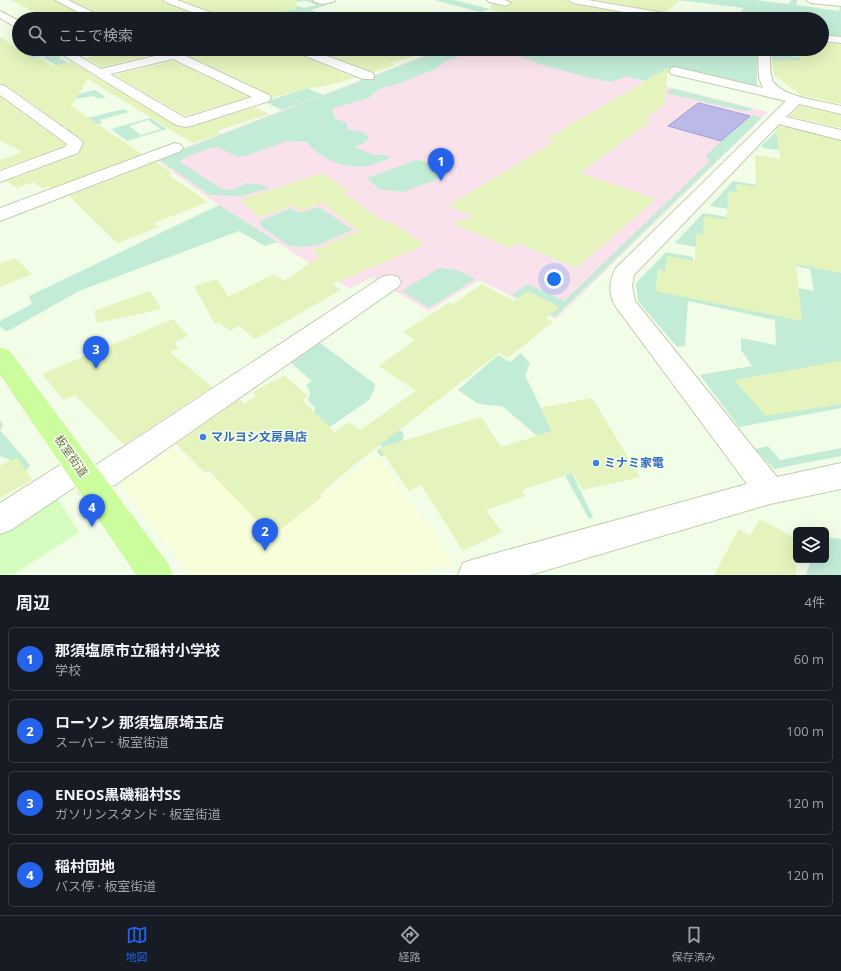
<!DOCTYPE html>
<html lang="ja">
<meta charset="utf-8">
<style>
:root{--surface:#171b24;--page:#242831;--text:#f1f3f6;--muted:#9ea1a6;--line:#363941;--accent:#2563eb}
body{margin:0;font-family:"Open Sans","Noto Sans JP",sans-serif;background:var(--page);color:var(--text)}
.controls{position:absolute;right:12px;bottom:12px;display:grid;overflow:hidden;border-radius:6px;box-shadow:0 4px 16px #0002}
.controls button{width:36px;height:36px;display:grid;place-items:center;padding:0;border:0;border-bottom:1px solid var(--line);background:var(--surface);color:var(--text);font:20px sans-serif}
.you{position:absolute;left:554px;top:279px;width:14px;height:14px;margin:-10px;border:3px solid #fff;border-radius:50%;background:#1a73e8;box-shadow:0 0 0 6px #1a73e833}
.badge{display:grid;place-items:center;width:26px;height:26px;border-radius:50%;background:var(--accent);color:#fff;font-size:13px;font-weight:700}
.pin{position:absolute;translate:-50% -33px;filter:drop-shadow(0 1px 2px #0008)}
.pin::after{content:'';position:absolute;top:21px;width:14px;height:12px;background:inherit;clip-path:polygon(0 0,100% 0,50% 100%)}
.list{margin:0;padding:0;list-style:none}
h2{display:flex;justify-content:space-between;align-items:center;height:52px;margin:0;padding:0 16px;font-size:17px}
h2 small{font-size:13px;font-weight:400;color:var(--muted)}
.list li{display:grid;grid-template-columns:26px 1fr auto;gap:12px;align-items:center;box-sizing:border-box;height:64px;margin:0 8px 8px;padding:0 8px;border:1px solid var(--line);border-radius:6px}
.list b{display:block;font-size:15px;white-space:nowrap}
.list p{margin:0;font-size:13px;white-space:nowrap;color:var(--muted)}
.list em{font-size:13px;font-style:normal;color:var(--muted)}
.icon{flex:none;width:22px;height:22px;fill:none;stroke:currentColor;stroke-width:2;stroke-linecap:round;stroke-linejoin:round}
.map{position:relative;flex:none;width:841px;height:575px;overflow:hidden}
.search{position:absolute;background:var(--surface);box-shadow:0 4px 16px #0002;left:12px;right:12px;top:12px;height:44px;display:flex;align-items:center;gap:10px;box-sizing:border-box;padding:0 14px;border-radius:22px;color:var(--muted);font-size:15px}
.sheet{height:340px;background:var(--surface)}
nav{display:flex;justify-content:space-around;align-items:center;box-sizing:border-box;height:56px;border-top:1px solid var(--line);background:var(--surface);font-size:11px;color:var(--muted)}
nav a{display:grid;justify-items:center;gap:2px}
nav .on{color:var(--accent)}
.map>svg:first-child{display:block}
.commercial{fill:#f7fed9}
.education{fill:#fae2ed}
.green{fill:#c3ecd7;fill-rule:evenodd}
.sand{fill:#d4fdbf}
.water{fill:#bbb9e8;stroke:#a19fda}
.building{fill:#e4f4bc}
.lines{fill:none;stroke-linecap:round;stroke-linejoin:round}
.minor-casing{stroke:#c3cfab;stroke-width:2}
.major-casing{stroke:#fff;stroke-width:2}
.minor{fill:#fff;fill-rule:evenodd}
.major{fill:#cbfd9c;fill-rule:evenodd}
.shop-dot{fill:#3f7fe0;stroke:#f6ffed;stroke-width:1.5}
.labels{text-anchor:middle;stroke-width:3;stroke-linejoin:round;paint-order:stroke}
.near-shop-label{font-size:12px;font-weight:bold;fill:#366cbe;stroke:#f6ffed;text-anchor:start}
.near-street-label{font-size:12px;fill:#6c7749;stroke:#f6ffed}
</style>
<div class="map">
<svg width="841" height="575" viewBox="0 0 841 575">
<rect width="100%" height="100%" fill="#f1fde6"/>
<!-- commercial -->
<path class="commercial" d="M266,438L326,494L376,455L455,563L408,575H191L120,484L174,448L207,478Z"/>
<!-- education -->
<path class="education" d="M442,49H549L539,54L768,112L556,319L479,280L429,311L371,277L350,289L214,202L155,159Z"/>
<!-- green -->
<path class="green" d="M278,0L304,8L317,5L306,1L294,2V0H311L328,5L310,10L338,19H268L283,15L265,9L223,18L219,17L256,9Z
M434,0H454L490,9L480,12Z
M678,0H757L788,4L792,0H797L796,5L839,11L841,4V39L822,36V19H735L744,8Z
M20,49H50L57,53L0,66V54L4,56L23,52Z
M444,49H757V87H752L668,68L646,81L624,76L625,77L611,82L589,78L539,64L513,53L494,50H474L446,61L435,69L398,84L378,89L369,98L333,108L334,118L347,123V129L363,132L369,137L364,143L356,146V148L374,155H386L390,158C382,161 374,165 366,166C345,169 319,159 307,142L287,141L245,156L237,157L220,148L213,147L184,158L180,162L222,189L232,190L247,183L264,185L269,188L242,196L210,195L158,159Z
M59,54L62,55L59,58L67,62L71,66L56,65L42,57Z
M771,54H789L794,57H841L797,68L773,69Z
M307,88L323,95L282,110L265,102Z
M671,88L753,109L750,111H744L666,93Z
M95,90L106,97L98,99L94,96L69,100L65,97Z
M124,109L129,112L100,120L102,123L67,134L64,131L84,125L81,122L61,127L59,125Z
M752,115L761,118L555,317L512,295L528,284L564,301L710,161L706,157L708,153Z
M150,118L167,129L127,141L111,129ZM148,120L161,129L141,135L129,126Z
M790,126L841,139V159L763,148L761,146L781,127Z
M416,160L427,162L443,171L436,180L403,192L379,189L367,178Z
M733,181L758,185L841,205V408L739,427L700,375L752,366L741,350V338L776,345L775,320L688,301L685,346L677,347L638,301L636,283L666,252L693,257V267L814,291L810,269L675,243L703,213L728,217L836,227L710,206Z
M219,205L277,242L265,246L239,231L79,291L8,331H5L0,326V321L32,304L29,296Z
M319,207L353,230L317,245L300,247L287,245L262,227L260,221L291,208L298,213Z
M439,268L457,270L475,279L429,308L402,291Z
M319,342L375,384L374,390L369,400L321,433L314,414L315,407L308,401L310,392L306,385L312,381L289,361Z
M521,353L530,364L525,375L593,517L589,519L549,446L502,406L486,405L477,403L458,390L498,355L510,362Z
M384,416L404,434L401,446L381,457L377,451L382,446L364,430Z
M0,420L3,425L0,430L30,465L26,471C18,464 10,459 0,456Z
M768,446L780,460L841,448V456L774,469L755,449Z
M826,537L841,539V575H806L811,560H826Z"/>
<!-- sand -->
<path class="sand" d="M57,498L79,532L13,575H0V529Z"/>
<!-- water -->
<path class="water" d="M698,103H699L750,116L721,141L668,126Z"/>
<!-- building -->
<path class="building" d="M11,0H54L88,19H46Z
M71,0H162L164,3L206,19H105L104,16Z
M181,0H296L297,9L274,13L280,15L263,19H225L224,16Z
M508,0H567L573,4L654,19H539L491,10V4L506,7L512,4V2Z
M597,0H680L665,12Z
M0,37L33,59L40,58L53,66L71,62L176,126L186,128L191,127L255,107L269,114L217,131L221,134L192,143L88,79L71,106L142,154L51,188L48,186L42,188L33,182L17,188L7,181L79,154L84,142L82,139L6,85L0,84Z
M822,43L841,44V104L801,95L774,75L772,61L801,60L784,49H822Z
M115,49H155L159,53L101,67L86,58L119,51Z
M175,49H290L292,52L355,78L330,85L313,88L311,87L272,98L270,94Z
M312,49H421V54L390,63L395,65L374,72Z
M173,61L248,97L185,116L114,75Z
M668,68L664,105L644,119L651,121L580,173L656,199L576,268L517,243L510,248L451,223L475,217L448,206L554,142L546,139Z
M0,97L65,144L64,146L0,169V160L22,152L0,140Z
M799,106L841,115V128L789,116Z
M779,126L841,141V273L796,264L802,321L655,291L658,269L665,271L667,256L695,261L696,234L703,235L704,216L727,220L728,191L737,192L736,184L756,187L755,155L780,159L776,129Z
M156,162L172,173L168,175L208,202L154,223L159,227L117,243L69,196Z
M323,173L349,191L343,193L386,223L390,221L425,245L332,284L341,290L255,339L239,326L230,331L219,322L215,324L194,286L217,279L228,297L274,274L284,281L320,256L313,250L359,231L323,203L301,211L293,205L260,217L240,200Z
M15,258L32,274L0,287V264Z
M482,284L513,301L528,291L560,307L546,318L553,322L508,358L499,353L355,464L320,494L322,497L272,536L209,471L205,473L176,444L240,399L244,404L256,396L253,392L284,375L308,396L302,400L335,432L349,422L360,430L416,391L379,366L415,340L403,332L450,302L453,304Z
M150,291L161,309L97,323L94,311Z
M173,319L188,336L174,342L179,348L170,352L212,387L124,445L75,395L64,400L42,374Z
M841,361V404L766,416L734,380Z
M592,398L640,477L582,490L573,473L522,490L525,496L486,510L502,532L463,551L421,485L409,491L379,448L481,417L501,447L552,431L540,408Z
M17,457L32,480L0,498V466Z
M760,519L796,539V575H714L739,529L750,536Z"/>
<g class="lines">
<defs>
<path id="minor" d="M55,0H68L103,17L104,19H91Z
M163,0H177L223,17L224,19H210L165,2Z
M313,0H335L333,2L322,4L315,2Z
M487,0H505L511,3L506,6L489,2Z
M568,0H588L682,16L687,19H663L573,3Z
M806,0H841V6L811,3Z
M0,11L19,21V29L0,18Z
M822,35L841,37V43L822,41Z
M53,49H67L101,69L163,54L156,49H171L269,95L271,98L269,101L191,126L186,127L176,125ZM173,59L252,97L185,118L110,74Z
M291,49H308L373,73L374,76L373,79H363L293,51Z
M758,49H770C770,57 769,77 774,83C786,98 823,101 841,106V114L799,104L786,117L841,130V140L779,124L634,275L632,286L635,301L777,477L841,463V489L770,504L530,575H458L463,563L475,559L747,484L616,307C608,296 609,280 616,268L786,101L671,74L669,71L671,68L675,67L763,88L759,78Z
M0,85L5,86L81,140L83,143L78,153L0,182V171L65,147L67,144L0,95Z
M175,143L181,145L183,148L181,151L0,221V208Z
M390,275L398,277L401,282L398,287L102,494L91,498L80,494L76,486L11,530L0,534V503L68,460L79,457L90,460L93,467L382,277Z"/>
<path id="major" d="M0,347L9,350L168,563L173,575H136L0,375Z"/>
</defs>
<!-- minor casing -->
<use href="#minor" class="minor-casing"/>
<!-- major casing -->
<use href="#major" class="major-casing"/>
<!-- minor -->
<use href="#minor" class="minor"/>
<!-- major -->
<use href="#major" class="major"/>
</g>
<!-- markers -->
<g class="shop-dot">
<circle cx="203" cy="437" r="4"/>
<circle cx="596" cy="463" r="4"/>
</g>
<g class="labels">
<!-- near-shop labels -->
<g class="near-shop-label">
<text x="211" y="441">マルヨシ文房具店</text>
<text x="604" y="467">ミナミ家電</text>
</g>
<!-- near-street labels -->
<g class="near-street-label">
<text transform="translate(71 456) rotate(55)" y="4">板室街道</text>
</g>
</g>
</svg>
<div class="controls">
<button><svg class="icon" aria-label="layers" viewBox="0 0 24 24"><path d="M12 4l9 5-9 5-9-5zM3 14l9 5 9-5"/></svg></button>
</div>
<div class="you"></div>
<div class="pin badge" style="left:441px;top:181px">1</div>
<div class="pin badge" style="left:265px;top:551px">2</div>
<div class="pin badge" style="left:96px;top:369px">3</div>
<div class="pin badge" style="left:92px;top:527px">4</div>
<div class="search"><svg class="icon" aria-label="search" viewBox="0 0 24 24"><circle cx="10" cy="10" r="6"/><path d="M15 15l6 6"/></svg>ここで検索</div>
</div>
<section class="sheet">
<h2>周辺<small>4件</small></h2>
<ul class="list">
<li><span class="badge">1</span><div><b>那須塩原市立稲村小学校</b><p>学校</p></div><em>60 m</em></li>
<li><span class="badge">2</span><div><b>ローソン 那須塩原埼玉店</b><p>スーパー · 板室街道</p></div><em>100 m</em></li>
<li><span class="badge">3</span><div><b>ENEOS黒磯稲村SS</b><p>ガソリンスタンド · 板室街道</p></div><em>120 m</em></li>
<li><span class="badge">4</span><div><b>稲村団地</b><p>バス停 · 板室街道</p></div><em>120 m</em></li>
</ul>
</section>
<nav>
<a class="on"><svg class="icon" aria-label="map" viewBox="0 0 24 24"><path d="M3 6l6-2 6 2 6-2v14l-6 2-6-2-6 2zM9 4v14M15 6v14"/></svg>地図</a>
<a><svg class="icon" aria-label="directions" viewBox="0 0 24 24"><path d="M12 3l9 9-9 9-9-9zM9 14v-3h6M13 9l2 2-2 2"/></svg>経路</a>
<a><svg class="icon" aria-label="saved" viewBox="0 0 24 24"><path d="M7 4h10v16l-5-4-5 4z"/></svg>保存済み</a>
</nav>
